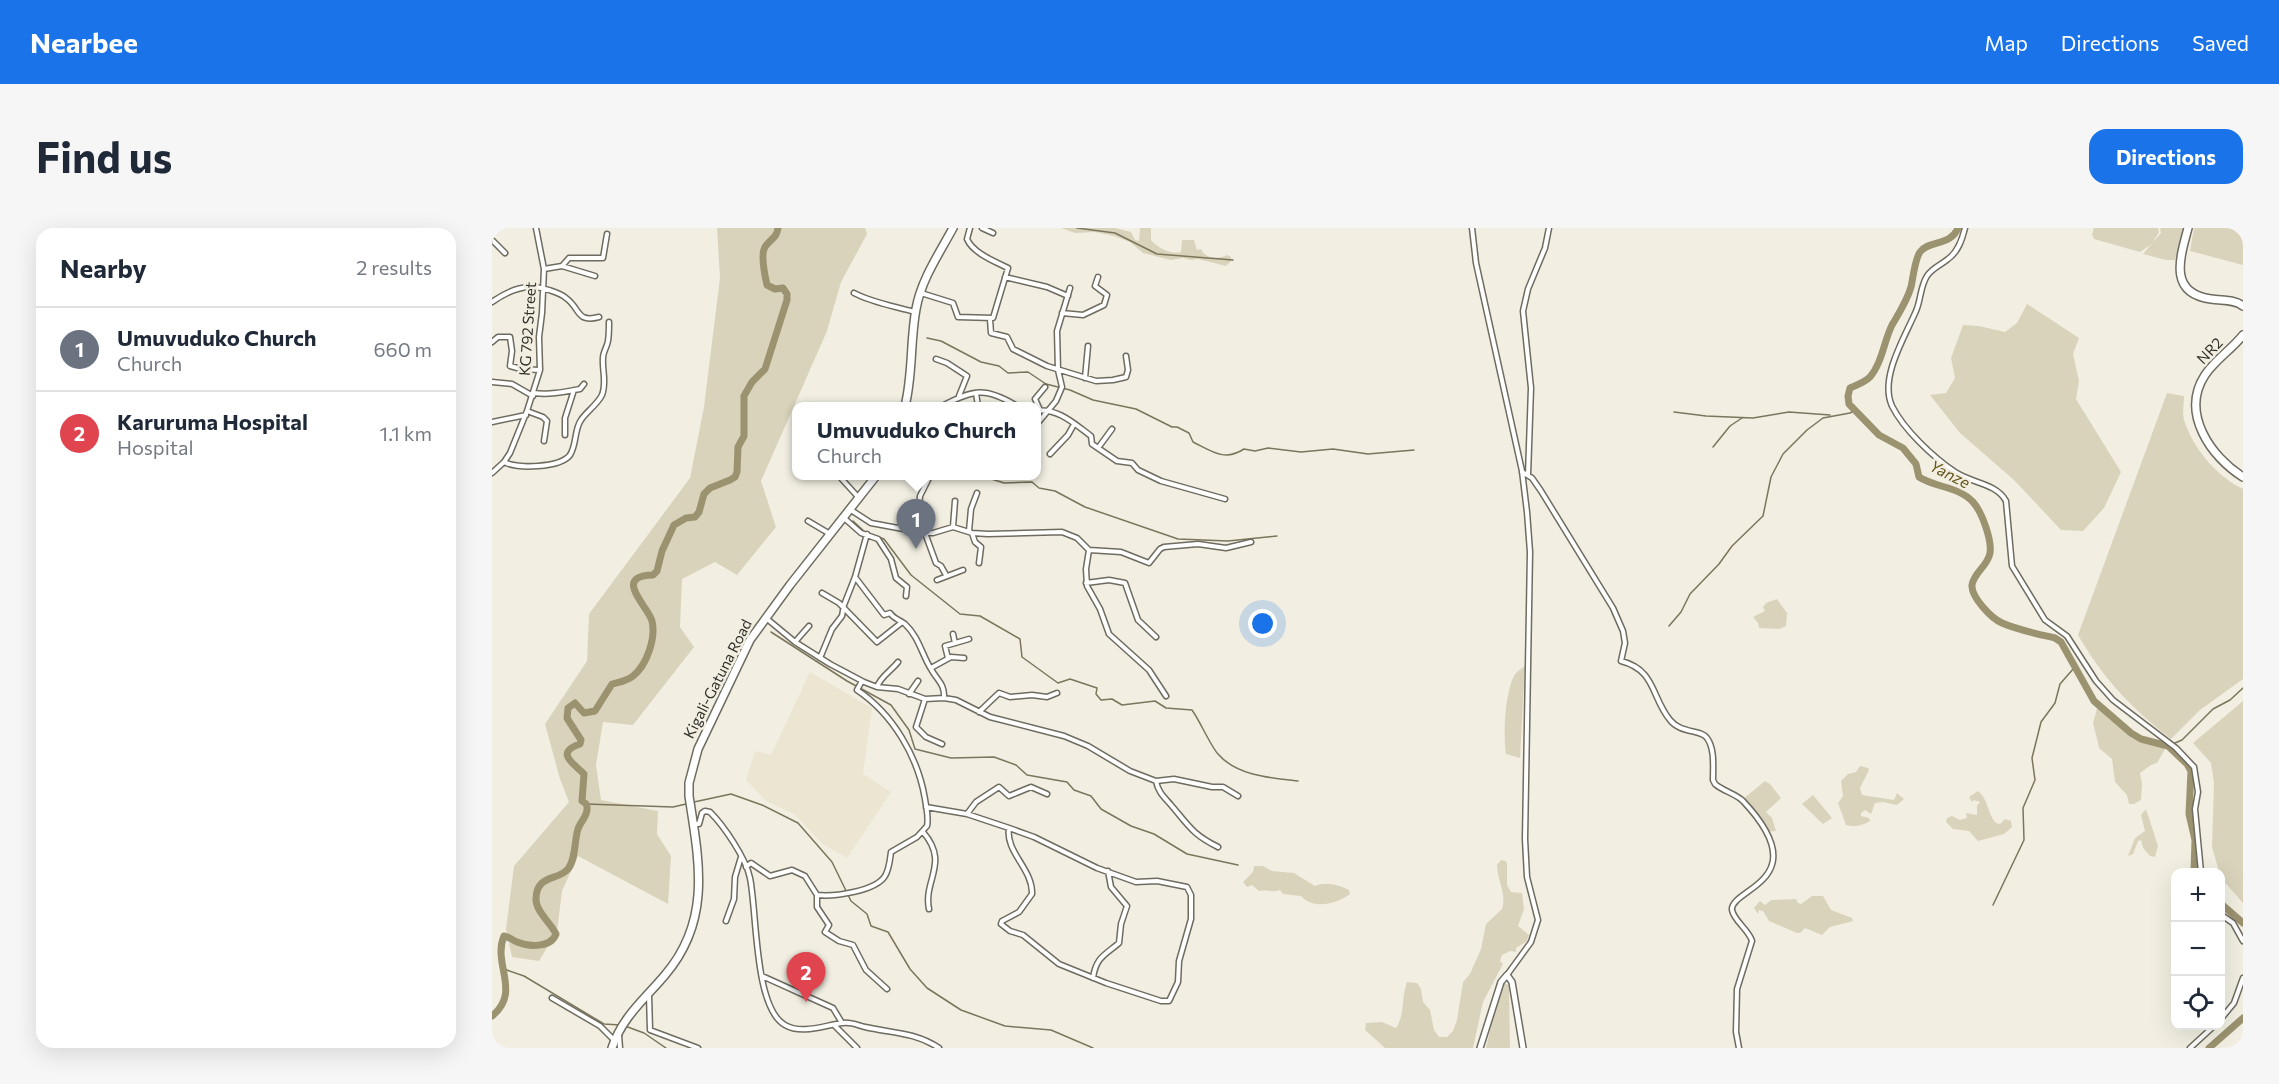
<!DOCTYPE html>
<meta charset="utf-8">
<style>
:root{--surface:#fff;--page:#f6f6f7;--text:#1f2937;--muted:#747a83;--line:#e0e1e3;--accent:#1a73e8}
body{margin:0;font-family:Commissioner,sans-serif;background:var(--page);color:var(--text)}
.controls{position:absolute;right:18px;bottom:18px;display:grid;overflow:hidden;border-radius:12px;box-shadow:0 6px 24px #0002}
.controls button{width:54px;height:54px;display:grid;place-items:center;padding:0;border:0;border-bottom:2px solid var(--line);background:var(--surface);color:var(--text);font:30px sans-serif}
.you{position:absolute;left:771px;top:396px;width:21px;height:21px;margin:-15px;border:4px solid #fff;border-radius:50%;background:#1a73e8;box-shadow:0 0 0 9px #1a73e833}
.badge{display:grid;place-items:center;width:39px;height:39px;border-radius:50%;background:var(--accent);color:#fff;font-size:20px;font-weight:700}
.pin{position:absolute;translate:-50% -50px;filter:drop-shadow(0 2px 3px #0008)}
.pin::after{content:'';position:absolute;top:32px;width:21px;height:18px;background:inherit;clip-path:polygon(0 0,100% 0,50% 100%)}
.popup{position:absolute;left:300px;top:174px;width:249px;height:78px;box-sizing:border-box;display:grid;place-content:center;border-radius:12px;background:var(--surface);filter:drop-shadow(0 2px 4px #0005);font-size:20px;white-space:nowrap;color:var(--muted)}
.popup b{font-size:22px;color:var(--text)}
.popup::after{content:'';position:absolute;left:50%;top:100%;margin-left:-12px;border:12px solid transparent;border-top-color:var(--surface)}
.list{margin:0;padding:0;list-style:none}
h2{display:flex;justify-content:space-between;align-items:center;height:78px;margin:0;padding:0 24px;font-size:26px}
h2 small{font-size:20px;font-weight:400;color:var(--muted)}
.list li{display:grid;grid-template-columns:39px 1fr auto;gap:18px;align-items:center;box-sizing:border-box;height:84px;padding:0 24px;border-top:2px solid var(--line)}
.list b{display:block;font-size:22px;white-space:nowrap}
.list p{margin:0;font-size:20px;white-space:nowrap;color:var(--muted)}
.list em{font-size:20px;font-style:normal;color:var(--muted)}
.icon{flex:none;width:33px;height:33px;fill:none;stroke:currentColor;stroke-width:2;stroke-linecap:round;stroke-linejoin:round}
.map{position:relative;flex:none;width:1751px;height:820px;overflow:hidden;border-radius:18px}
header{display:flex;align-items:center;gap:36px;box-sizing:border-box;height:84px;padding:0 30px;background:var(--accent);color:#fff}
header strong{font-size:28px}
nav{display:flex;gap:33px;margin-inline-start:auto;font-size:21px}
.intro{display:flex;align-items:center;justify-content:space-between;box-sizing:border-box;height:144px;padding:0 36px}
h1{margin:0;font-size:42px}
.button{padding:15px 27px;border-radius:18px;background:var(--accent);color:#fff;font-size:21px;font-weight:700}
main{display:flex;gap:36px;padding:0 36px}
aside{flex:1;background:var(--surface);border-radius:18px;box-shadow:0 6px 24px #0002}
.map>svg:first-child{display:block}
.built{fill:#ebe5d1}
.green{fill:#dad3bb}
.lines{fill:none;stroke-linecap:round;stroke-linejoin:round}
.stream{stroke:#7b755b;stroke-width:1.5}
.river{stroke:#9b9270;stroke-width:7}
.street-casing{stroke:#6e6b60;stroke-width:7}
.secondary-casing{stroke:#6e6b60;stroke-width:8}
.highway-casing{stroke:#6e6b60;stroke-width:10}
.street{stroke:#fff;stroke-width:4}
.secondary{stroke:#fff;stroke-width:5}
.highway{stroke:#fff;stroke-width:7}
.labels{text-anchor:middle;stroke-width:5;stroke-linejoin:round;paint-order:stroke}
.street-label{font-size:15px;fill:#31302b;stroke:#f2efe2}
.water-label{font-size:16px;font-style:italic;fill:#66561b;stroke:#f2efe2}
</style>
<header>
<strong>Nearbee</strong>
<nav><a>Map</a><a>Directions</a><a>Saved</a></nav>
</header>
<div class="intro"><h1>Find us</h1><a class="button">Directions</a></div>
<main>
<aside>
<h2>Nearby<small>2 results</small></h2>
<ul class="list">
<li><span class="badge" style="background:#6b7280">1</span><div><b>Umuvuduko Church</b><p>Church</p></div><em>660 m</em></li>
<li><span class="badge" style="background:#e0444e">2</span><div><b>Karuruma Hospital</b><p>Hospital</p></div><em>1.1 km</em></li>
</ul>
</aside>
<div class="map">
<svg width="1751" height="820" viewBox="0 0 1751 820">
<rect width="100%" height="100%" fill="#f2efe2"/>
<!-- built -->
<path class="built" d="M318,444L380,480L371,546L399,564L355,630L331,616L302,586L274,573L254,552L263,523L279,527Z"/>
<!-- green -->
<path class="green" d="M225,0H373L375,6L349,54L335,103L269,253L284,299L245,347L223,334L190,351L188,399L202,419L141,497L111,494L104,537L109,572L166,583L165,606L179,628L176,676L86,628L70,663L65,703L47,733L20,729L14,701L22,638L77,574L68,551L53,496L95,433L97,386L198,250L212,179L228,50Z
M569,0H623L639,4L643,12L647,13L648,0H659V12C666,20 679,27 689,24L690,12H702L705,22L709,21C714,32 728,31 735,27L739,29V33L734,38L706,31L699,32L691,30L679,32L651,25L638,14L622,8L603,4L583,5Z
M1602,0H1666L1667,4L1660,16L1648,24L1602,11L1600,6Z
M1668,0H1693L1683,32H1674L1651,26L1669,5Z
M1702,0H1751V37L1698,23Z
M1535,76L1587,110L1581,126L1587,153L1584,171L1629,244L1612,280L1591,303L1569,302L1522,252L1468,205L1438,167L1454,165L1463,150L1459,130L1471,97L1487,98L1513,104L1525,95Z
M1675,165L1692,168C1692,176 1690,185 1692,192C1701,220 1725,249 1751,261V451L1708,482L1679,511C1639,480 1611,450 1586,407Z
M1285,371L1295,385L1294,398L1287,401L1267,400L1266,395L1261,389L1273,383L1271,379L1274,375Z
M1033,438L1028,530L1014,526C1011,507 1013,465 1022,448C1024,444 1029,441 1033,438Z
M1751,473V675L1729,650L1720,619L1722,555L1719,535L1701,515Z
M1606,477C1620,489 1629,504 1645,512C1654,517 1665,515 1673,521L1665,535L1659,537L1648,545L1650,556L1649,572L1642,576H1637L1635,567L1623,554L1620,531L1607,520L1606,515L1601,495Z
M1368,538L1376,540L1377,542L1368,560L1370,567L1402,572L1405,565L1412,571L1405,577L1391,574L1383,575L1379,586L1373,582L1369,585V588L1377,590L1378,593C1370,598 1363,599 1354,597L1346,575L1351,568L1349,553L1356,546L1364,544Z
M1273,553L1278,556L1289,570L1274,584L1280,590L1284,603L1274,604L1251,571Z
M1486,563C1497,572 1495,585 1504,595L1508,596L1513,591L1519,593L1520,599L1512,606L1486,613L1477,603L1461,601L1454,594L1455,590L1460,588L1468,592L1475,590L1474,585L1485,587V578L1488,574L1482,572L1480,574L1477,569Z
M1321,567L1340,590L1331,596L1310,576Z
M1654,581L1666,618L1663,629L1658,628L1651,620L1649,612L1646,613L1641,626L1636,628L1643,610L1653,603L1649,587Z
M1009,632L1014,633L1015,636V657L1019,664L1030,665L1032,681L1026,698L1037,707L1035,713L1024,720V724L1018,723L1010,727L1008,733L1011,736L991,774L981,820H893L873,802L874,795L890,794L904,800C913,787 909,770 915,754L925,755L929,761L931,774L938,782L942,802L947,809H955L961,803L965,792L971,754L978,746L989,721L994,696L1010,681C1015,666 1005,652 1005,637Z
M762,638H771L780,643L802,645L823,658C832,653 848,657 857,662L858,666C845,676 821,682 809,668L791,666L788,662C781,665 775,661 767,663L760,657L755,659L751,654L761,644Z
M1320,668H1331L1339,682L1360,690L1361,693L1338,699L1330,707L1313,700L1308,705H1305L1277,693L1271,683L1267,682L1266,686L1262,680L1268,673L1273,677L1279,672L1304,671L1306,675L1309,676Z
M1012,755L1017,757L1018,820H994L1003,780Z"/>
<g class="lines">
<!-- stream -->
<path class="stream" d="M585,0L623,5L665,26L741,32
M435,110L449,113L489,134L507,138L516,145L536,144L554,156L578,162L601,172L644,181L680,199H685L697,205L701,214C720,223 732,234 752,221L763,223L776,220L809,224L841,221L876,226L922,222
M1182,184L1214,188L1261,190L1297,184L1338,187
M1221,219L1238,198L1250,190
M490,248L512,255L540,254L547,260L563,263L593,279L686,311L736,313L785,308
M361,293L373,304L392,311L419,347L468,386L488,388L528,411L530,429L566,455L578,451L605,460L604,466L609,472L620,471L630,477L663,473L674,480L700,482C708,493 718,517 726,526C745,548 779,550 806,553
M1177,398L1189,384L1198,366L1227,336L1240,318L1271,288L1279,249L1291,226L1315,202L1331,190L1358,185L1363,182
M279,404L355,453L399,477L417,502L423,521L459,530L502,529L524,537L535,547L575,554L582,562L599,568L609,581L639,598L662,606L695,626L746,637
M1683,515L1690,512L1721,481L1738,472L1751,460
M202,574L239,566L270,577L306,595L340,634L359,673L375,686L379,698L396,704L418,741L435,760L469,782L513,798L559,802L601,820
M94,576L181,579L194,576
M1501,677L1532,612L1531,580L1543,552L1540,530L1549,494L1563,475L1568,456L1582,440
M9,740L32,748L112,796L128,797
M133,798L152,805L174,820"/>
<!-- river -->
<path class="river" d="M1466,0C1459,18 1437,12 1428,24C1423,31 1421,50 1419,59C1415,73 1407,85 1400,97C1392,113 1390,135 1378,149C1373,154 1365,157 1358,160L1356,168L1357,176L1387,207L1411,220L1424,236L1427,249C1444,260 1466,258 1481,274C1490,284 1500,312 1498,325C1496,338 1482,344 1480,357C1479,369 1499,390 1510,395C1526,402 1546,406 1563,410L1569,414L1602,473L1639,505L1649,511L1676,518L1695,536L1699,543L1697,586L1703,612L1702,644
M1728,675L1751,695
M0,788C30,764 0,736 12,708C18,709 20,712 25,714C37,719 59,720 64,706C59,695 43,683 44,670C45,646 66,653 76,641C84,631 82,614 86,601C88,594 96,588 95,580C95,575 94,576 90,573L92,546C84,537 61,525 88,516L89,512L75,490L76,480L83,475L92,485L103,483L120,456C127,454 135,453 141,448C155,437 164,410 160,393C157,379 119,348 161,347L165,343L170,323L182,297L194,290L203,289L207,284L212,266L218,260L238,252L243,249L245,244L246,219L252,208V168L260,154L273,141L295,72V66L291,60L283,61L275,57C273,48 268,27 273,19C278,11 285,10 286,0
M1717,820L1751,790"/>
<defs>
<path id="street" d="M490,0L501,5
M980,0L984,35L1030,243L1035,284L1038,324L1033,611L1035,649L1046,692L1039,714L1015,747
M1473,0C1470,12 1466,24 1456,31C1449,37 1440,40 1435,48C1428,59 1429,72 1424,83C1413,109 1387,150 1400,178C1412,202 1441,229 1463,244C1479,255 1504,255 1514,273L1520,338L1553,392L1575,408L1604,453L1621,472L1684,520L1702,539L1706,564L1703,581L1709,644
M0,12L13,25
M70,38L77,30H111L115,6
M52,41L70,38L103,48
M513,49L555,59L576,68
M362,65C381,75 402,78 423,84
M429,65L461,75L466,89L501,90L516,40C502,33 481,25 475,11L478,0
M0,74C19,61 35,55 57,62C63,64 70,66 74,70C89,81 84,95 107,89
M570,85L591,87L612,77L615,67L603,58L606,49
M498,91L499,105L515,109L521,121L555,138L604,153L621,152L634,149L636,142L634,128
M0,114L6,109H18L20,123L18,138L29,141L47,142
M444,131L455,135L475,148L467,168
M593,150L596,118
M0,154L20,156L41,168
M42,165C58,167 72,164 88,161L92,156
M484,165L486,178
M450,178C482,161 494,159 525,178
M548,182L543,171L553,159
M35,183L51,189L55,193L52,213
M544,183C565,179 584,197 599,208L600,216L625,233L640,235L646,242L669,253L733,271
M0,194L34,187
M545,196L564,173L570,159L566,142L565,103L578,60
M73,207V190L82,162
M606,220L620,201
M558,226L576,207L581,198
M12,234C25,241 68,240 78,227C85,216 82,202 89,192C95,183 105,177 110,167C115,154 110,143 111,130C111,124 115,119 116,113C117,107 117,100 117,94
M1030,244L1040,250L1049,263L1121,380L1131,403L1133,415L1129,433C1164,442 1159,469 1178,492C1189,506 1209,501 1215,510C1223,521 1221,539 1221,552L1223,556C1231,563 1244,566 1251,573C1326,653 1238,660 1240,682C1242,693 1257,702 1260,713L1245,761L1244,804L1247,820
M0,245L12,234L18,225L35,183L48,142L47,109L50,85L52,41L44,0
M1036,247L1039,160L1031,83L1036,61L1053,20L1057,0
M347,248L367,270
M359,282L379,295L433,305H441L461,299L480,305L496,306L570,304L585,310L597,322L629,324L657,335L668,321L672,319L706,316L734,320L759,314
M352,290L369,305L386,311L399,331L404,350L415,359L414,368
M316,293L338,306
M461,299L463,273
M477,303L479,281L485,265
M425,304L428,268L437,250
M433,305L444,335L449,338L454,347
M480,305L483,314L489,319L487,335
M597,322L594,341L595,358L608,381L617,406L657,442L674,468
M363,349L392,387L398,385C402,391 408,392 413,396C427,409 430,427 439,441C445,452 453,456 452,470
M445,352L471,342
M594,355L617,352L633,355L646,392L664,409
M330,365L347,375L385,414L409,395
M274,390L303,414L338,436L372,454L385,459L406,461L433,471L452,470L464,472L498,489L572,508L596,518L638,543L664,553C666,564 672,569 679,577C697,598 700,606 726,619
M461,406L463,415
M303,414L317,398
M328,430L340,401L350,388L352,377L363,349L375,306
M456,430L453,418L477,411
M439,440L459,429L472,430
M385,459C389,448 399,443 406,434
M417,466L426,453
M433,471L424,499L434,509L450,516
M487,484L507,465L518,469L540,467L555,469L565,465
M664,553L682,551L720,559H731L746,568
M434,579L475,586L517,600L542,609L605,640L644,654L665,653L695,659L699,667V691L687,733L686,754L677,773H669L614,755L567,736L531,707L518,703L509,696L510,693L527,684L540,666C541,641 513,624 517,600
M475,586L484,574L507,559L517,568L539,559L555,566
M202,596H207L210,585L213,583L218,584C232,598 254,630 258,650C265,683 262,780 293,797C310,807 333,797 351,795C359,794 365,797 373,799C399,805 423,804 447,820
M431,604C458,635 431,652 437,681
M254,639L259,635L278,648L300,642L313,648L325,667C342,669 384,663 393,648C397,642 398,632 399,624L425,609L435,598C437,589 434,579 433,571C426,529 401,486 365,462L370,453
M325,667V679L337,697L333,704L347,713L361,717L374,742L395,761
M1728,686L1741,695L1751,713
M234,693L242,671L243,649L249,629
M270,748L341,780L350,795
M601,750C604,729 613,727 627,715L629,696L635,678L619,659L616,643
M157,767L158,802L206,820
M60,770L108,798L122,812
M1728,792L1742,775L1751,750
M343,798L365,820
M127,807L128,820
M1698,820L1722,798"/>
<path id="secondary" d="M988,820L1009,754L1015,747L1020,754L1031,820"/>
<path id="highway" d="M1696,0C1688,30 1676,65 1719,71C1730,73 1742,71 1751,78
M1751,107C1740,121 1723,132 1713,147C1688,185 1719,229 1751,249
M413,178C421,147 418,113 424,81C429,52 447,26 461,0
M120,820C130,789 153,771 173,747C220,692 207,633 197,568V555L206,521L258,412L298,357L384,248"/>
</defs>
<!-- street casing -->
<use href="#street" class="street-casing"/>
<!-- secondary casing -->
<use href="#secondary" class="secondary-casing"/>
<!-- highway casing -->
<use href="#highway" class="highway-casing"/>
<!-- street -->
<use href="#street" class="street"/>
<!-- secondary -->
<use href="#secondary" class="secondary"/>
<!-- highway -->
<use href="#highway" class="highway"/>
</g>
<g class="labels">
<!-- street labels -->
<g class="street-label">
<text transform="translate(36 101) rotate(-86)" y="5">KG 792 Street</text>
<text transform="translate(1718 123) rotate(-46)" y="5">NR2</text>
<text transform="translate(226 451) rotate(-63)" y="5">Kigali-Gatuna Road</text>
</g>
<!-- water labels -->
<g class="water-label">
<text transform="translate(1458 246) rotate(27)" y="6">Yanze</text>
</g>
</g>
</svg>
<div class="controls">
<button>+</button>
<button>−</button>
<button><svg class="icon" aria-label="locate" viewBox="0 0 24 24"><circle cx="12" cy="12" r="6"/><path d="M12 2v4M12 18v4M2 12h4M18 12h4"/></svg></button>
</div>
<div class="you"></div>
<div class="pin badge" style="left:424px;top:321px;background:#6b7280">1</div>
<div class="popup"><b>Umuvuduko Church</b>Church</div>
<div class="pin badge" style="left:314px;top:774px;background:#e0444e">2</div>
</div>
</main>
